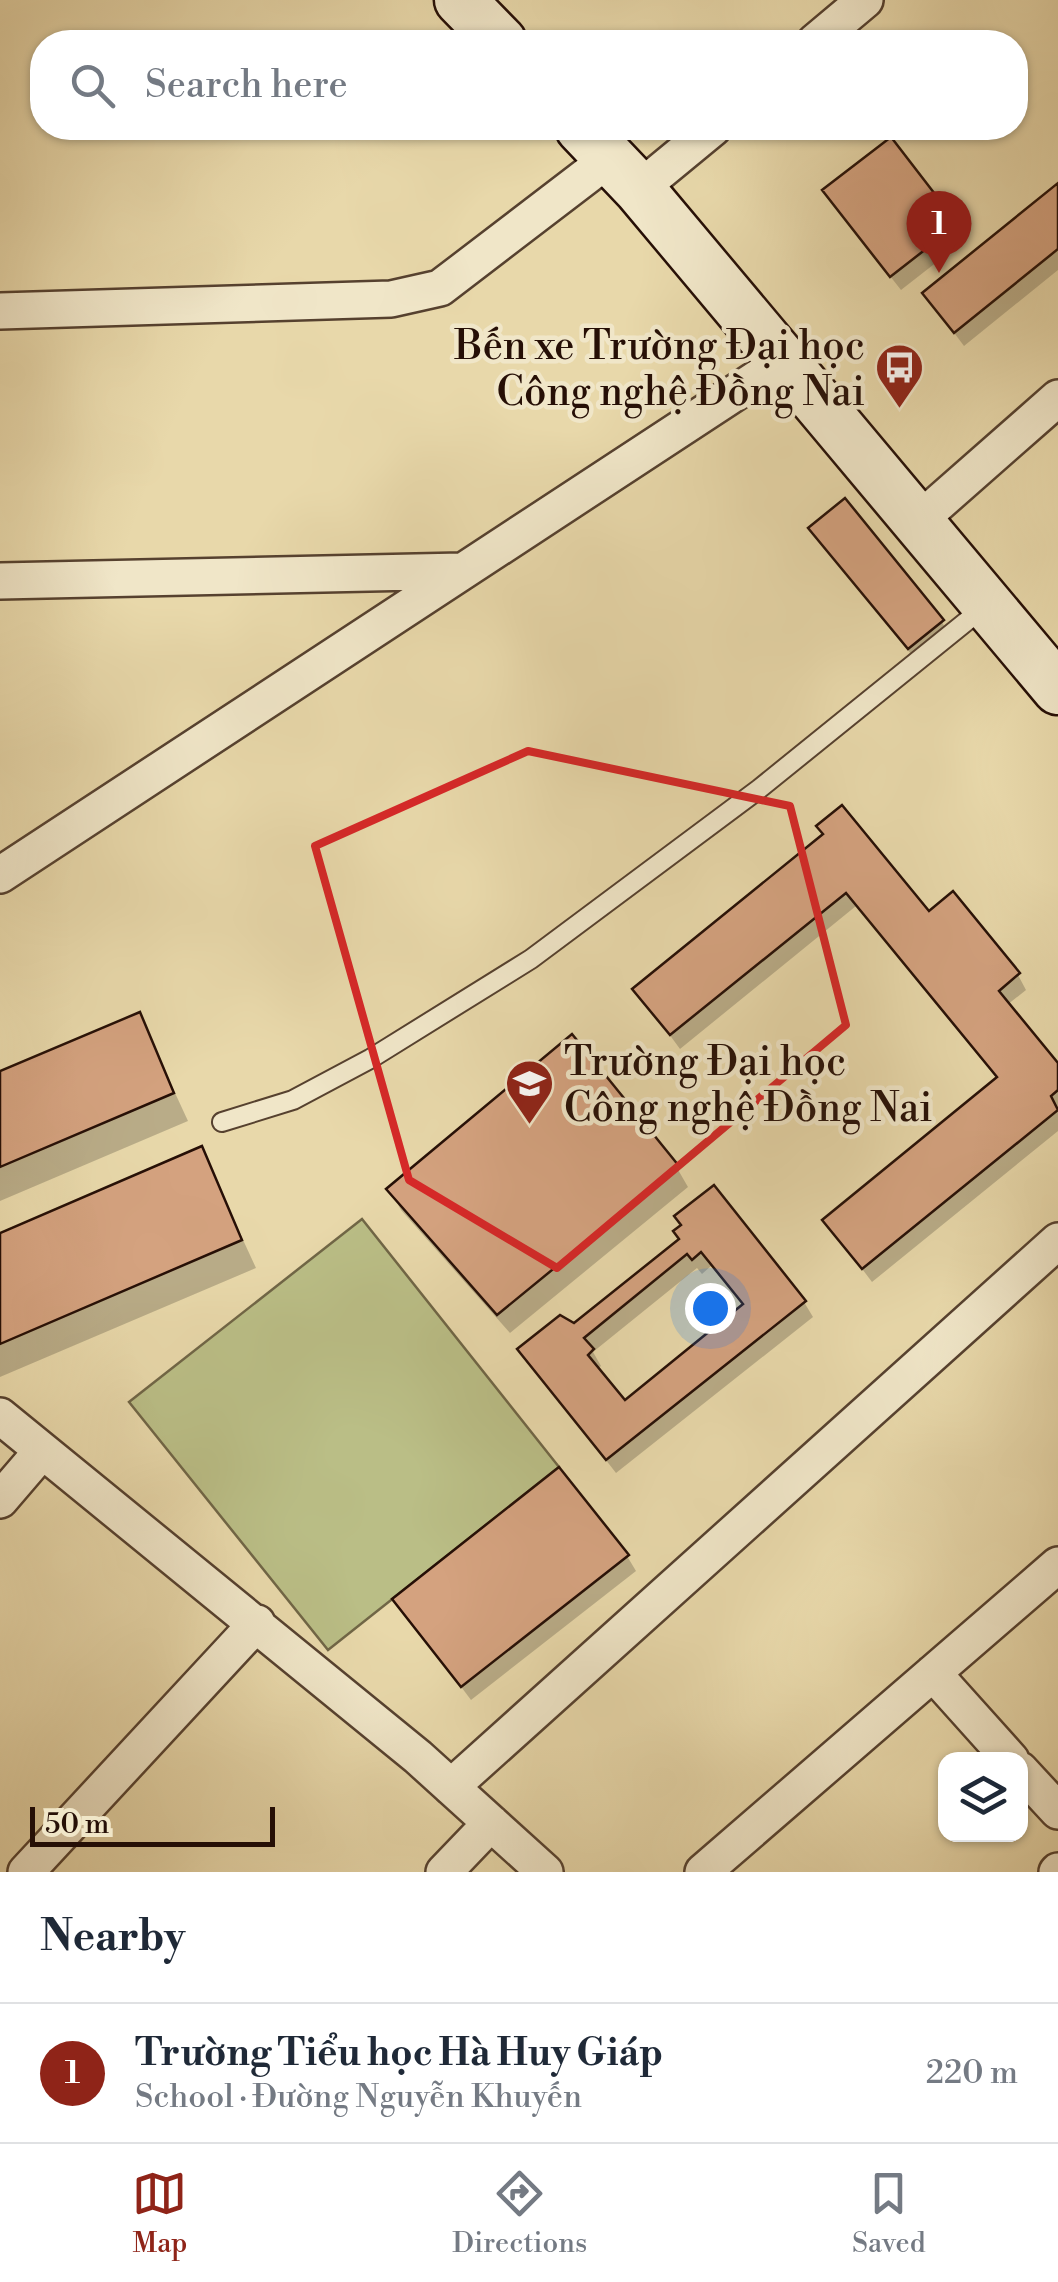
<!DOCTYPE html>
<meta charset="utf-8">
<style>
:root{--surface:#fff;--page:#f6f6f7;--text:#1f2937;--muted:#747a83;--line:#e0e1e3;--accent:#8f2418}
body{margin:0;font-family:"Libre Bodoni",serif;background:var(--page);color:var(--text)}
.controls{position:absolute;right:30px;bottom:30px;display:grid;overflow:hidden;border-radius:20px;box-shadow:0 2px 8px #0004}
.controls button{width:90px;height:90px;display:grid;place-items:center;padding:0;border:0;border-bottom:2px solid var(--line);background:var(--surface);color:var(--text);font:50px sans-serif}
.scale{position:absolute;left:30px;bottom:25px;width:245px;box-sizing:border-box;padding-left:10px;border:5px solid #260f06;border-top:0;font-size:28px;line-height:35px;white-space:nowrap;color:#260f06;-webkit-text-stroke:8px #f0e6c8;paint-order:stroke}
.you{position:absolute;left:710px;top:1308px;width:35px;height:35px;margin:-25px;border:8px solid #fff;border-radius:50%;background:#1a73e8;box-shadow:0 0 0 15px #1a73e833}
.badge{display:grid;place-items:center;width:65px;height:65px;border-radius:50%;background:var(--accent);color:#fff;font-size:32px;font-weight:700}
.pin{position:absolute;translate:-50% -82px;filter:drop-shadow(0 2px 5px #0008)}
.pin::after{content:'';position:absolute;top:52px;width:35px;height:30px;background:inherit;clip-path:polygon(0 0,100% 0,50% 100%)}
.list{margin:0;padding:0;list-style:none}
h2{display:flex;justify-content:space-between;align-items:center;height:130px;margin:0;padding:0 40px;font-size:42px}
h2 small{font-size:32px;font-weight:400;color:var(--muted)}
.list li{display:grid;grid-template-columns:65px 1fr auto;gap:30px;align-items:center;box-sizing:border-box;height:140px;padding:0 40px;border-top:2px solid var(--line)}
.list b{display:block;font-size:38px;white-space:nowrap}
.list p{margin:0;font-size:32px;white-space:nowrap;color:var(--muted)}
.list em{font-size:32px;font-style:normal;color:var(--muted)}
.icon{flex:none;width:55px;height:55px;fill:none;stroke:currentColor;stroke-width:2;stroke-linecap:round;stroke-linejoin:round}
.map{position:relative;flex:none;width:1058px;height:1872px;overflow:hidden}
.search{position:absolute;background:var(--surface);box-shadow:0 2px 8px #0004;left:30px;right:30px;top:30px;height:110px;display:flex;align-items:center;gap:25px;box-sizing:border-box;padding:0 35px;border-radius:40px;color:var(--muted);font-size:38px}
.sheet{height:270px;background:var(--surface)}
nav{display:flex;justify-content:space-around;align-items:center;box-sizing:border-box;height:140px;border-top:2px solid var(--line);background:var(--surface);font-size:28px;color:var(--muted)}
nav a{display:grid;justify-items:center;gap:5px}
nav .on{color:var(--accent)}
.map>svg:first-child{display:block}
.green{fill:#babe86;stroke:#706646;stroke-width:2.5}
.shadow{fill:#0003;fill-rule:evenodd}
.building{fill:#d4a27f;stroke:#260f06;stroke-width:2.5;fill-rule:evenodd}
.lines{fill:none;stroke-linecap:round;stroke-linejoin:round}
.lane-casing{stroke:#56412f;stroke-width:22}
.street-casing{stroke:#56412f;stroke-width:40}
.secondary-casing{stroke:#260f06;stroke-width:55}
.lane{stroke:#f0e6c8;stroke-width:18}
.street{stroke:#f0e6c8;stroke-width:35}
.secondary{stroke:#f0e6c8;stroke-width:50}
.marked{fill:none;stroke:#d62828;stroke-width:8;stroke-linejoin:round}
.labels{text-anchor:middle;stroke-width:9;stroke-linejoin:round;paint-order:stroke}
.poi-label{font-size:40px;fill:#260f06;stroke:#f0e6c8;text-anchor:end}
</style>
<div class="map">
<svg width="1058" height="1872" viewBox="0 0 1058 1872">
<rect width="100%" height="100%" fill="#e8d8aa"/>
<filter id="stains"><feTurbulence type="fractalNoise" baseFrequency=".002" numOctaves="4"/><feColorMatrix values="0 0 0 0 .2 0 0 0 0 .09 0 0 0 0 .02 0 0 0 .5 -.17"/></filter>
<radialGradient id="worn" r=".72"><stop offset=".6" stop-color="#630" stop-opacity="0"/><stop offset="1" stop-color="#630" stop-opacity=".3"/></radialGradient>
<!-- green -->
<path class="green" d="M362,1219L559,1467L328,1650L129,1402Z"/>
<!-- shadow -->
<path class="shadow" d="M1058,186V270L964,346L925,294Z
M834,205L956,225L965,240L901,290Z
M812,528L942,622L950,637L918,663Z
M825,836L1018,975L1026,990L1007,1005L1058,1067V1131L872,1282L825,1220L998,1080L856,906L680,1049L636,989Z
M139,1015L188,1121L0,1201V1073Z
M201,1149L256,1268L0,1377V1236Z
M677,1168L688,1187L510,1333L401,1210L390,1190Z
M681,1241L804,1302L813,1317L616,1473L520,1350L574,1326ZM711,1266L744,1306L625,1404L597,1369L601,1366L593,1352L697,1268L702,1274Z
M627,1556L636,1571L471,1700L396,1600Z"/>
<!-- building -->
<path class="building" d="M891,137L958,224L890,277L822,190Z
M1058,183V249L954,333L922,293Z
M845,498L944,620L908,649L808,528Z
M842,805L929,911L953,891L1020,973L999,991L1058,1063V1090L1051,1096L1058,1110L862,1269L822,1220L997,1077L846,893L670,1035L632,989L823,834L816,826Z
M140,1012L174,1093L0,1167V1071Z
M572,1034L679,1166L497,1315L386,1189Z
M202,1146L242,1240L0,1344V1233Z
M714,1185L806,1301L606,1460L517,1349L560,1315L574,1323L679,1239L673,1231L681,1225L674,1216ZM701,1252L743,1304L625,1400L588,1355L594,1349L584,1338L687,1254L692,1260Z
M559,1467L629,1555L461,1687L392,1599Z"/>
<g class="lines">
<defs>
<path id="lane" d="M222,1122L293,1100L370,1059L531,959L759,789L983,608"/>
<path id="street" d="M815,42L865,0
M639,189L713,128
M0,311L391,299L440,288L610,158
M916,523L1058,398
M0,581L462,571
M0,875L782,362
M0,1416L418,1757L545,1872
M0,1500L42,1451
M933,1673L1011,1760
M1020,1770L1058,1811
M451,1787L1058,1241
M26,1872L257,1623
M444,1872L491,1823
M703,1872L1058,1565
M1057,1872L1058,1871"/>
<path id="secondary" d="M460,0L501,42
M581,128L639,189L1058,689"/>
</defs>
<!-- lane casing -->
<use href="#lane" class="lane-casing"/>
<!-- street casing -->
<use href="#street" class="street-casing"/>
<!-- secondary casing -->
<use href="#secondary" class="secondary-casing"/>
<!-- lane -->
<use href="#lane" class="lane"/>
<!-- street -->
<use href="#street" class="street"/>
<!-- secondary -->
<use href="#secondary" class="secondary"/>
</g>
<!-- marked area -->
<path class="marked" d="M528,751L790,806L846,1025L557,1268L409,1180L315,846Z"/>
<!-- icons -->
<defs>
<symbol id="bus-pin" viewBox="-11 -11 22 30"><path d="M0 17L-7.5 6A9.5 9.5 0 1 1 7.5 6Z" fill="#8f2418" stroke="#f0e6c8"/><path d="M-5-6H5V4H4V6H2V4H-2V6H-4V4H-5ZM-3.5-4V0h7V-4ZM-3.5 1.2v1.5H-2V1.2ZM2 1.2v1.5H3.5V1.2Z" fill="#fff"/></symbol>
<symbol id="university-pin" viewBox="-11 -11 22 30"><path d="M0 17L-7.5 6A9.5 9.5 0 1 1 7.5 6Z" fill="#8f2418" stroke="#f0e6c8"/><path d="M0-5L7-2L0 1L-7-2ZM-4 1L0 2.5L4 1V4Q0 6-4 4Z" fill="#fff"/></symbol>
</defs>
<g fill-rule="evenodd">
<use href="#bus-pin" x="872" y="340" width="55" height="75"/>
<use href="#university-pin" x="502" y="1056" width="55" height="75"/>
</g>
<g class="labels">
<!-- poi labels -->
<g class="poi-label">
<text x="865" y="359">Bến xe Trường Đại học<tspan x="865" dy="46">Công nghệ Đồng Nai</tspan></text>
<text x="564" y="1075" text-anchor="start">Trường Đại học<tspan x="564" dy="46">Công nghệ Đồng Nai</tspan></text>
</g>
</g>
<rect width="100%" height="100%" filter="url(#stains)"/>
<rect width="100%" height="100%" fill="url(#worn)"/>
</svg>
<div class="controls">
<button><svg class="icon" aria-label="layers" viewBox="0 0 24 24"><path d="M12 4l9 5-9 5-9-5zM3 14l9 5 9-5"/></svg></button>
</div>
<div class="scale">50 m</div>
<div class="you"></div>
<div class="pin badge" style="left:939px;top:273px">1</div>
<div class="search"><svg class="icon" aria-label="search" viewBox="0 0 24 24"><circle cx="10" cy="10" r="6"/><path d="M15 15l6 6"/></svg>Search here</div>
</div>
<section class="sheet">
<h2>Nearby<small></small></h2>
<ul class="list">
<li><span class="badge">1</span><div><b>Trường Tiểu học Hà Huy Giáp</b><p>School · Đường Nguyễn Khuyến</p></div><em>220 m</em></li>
</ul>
</section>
<nav>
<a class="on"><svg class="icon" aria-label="map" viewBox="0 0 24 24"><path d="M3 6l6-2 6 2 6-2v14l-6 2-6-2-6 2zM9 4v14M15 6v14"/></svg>Map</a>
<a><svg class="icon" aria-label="directions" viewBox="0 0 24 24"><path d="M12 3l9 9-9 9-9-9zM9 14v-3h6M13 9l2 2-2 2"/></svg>Directions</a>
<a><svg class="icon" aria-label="saved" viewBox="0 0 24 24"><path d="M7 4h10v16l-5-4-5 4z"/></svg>Saved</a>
</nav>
